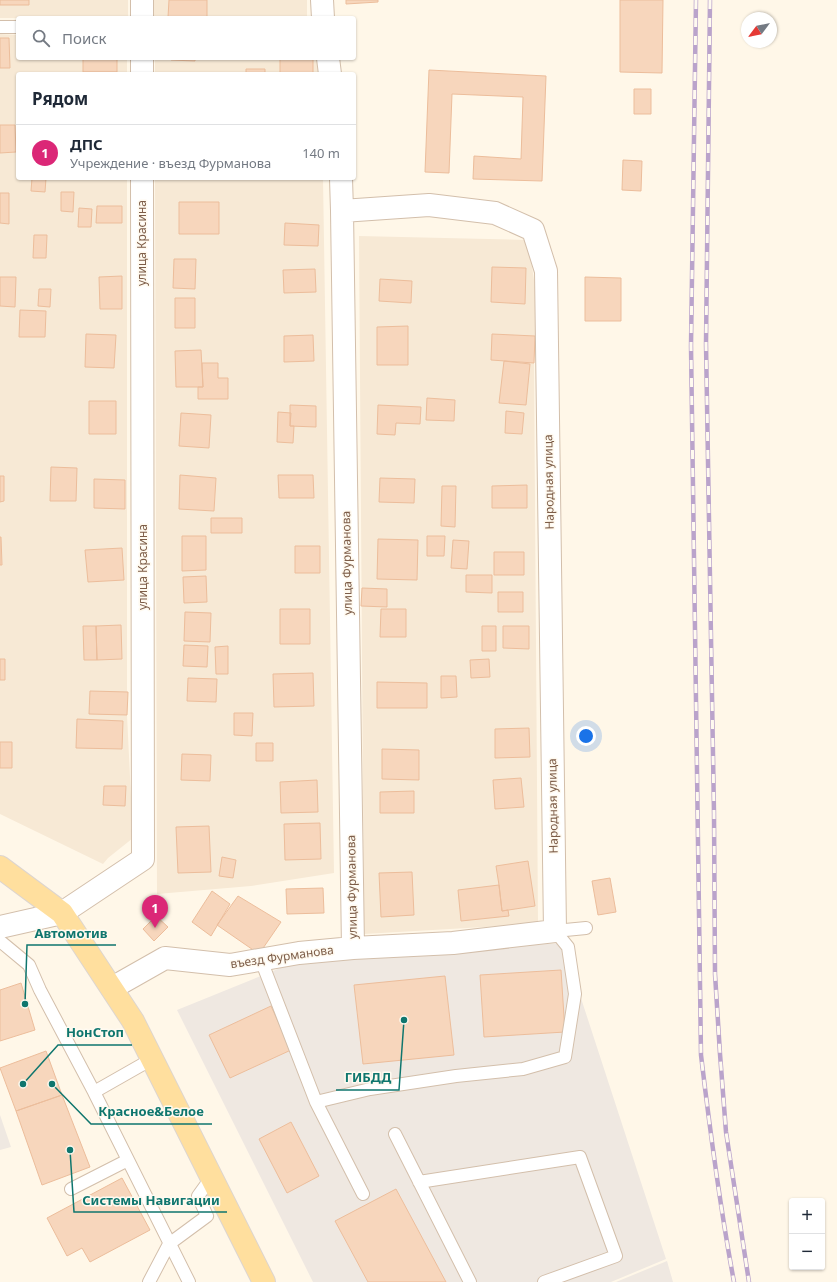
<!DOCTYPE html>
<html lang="ru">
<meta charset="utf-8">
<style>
:root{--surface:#fff;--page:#f6f6f7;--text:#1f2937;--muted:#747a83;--line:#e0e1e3;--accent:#db2777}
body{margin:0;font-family:"Noto Sans",sans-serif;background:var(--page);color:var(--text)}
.controls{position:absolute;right:12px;bottom:12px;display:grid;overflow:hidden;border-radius:4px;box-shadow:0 1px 3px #0004}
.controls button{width:36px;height:36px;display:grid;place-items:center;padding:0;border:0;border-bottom:1px solid var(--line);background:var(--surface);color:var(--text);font:20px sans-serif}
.compass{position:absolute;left:741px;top:12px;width:36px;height:36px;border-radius:50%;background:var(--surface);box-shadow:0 1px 3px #0004;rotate:238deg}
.you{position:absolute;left:586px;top:736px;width:14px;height:14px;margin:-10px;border:3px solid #fff;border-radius:50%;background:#1a73e8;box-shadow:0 0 0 6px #1a73e833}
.badge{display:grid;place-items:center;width:26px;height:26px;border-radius:50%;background:var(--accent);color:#fff;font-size:13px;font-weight:700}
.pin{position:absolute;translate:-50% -33px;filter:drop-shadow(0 1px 2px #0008)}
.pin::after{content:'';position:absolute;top:21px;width:14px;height:12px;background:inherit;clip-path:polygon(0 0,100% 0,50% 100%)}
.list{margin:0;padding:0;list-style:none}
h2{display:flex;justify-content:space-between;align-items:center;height:52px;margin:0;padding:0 16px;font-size:17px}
h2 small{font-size:13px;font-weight:400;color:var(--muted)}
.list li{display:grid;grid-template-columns:26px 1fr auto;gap:12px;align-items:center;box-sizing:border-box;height:56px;padding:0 16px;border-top:1px solid var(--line)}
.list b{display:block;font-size:15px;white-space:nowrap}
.list p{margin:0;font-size:13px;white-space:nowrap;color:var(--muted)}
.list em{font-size:13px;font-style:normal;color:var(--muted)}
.icon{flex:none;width:22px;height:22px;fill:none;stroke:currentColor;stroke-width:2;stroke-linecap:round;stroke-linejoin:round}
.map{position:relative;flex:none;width:837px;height:1282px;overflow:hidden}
.search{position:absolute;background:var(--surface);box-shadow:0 1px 3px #0004;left:16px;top:16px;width:340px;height:44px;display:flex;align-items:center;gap:10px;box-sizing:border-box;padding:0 14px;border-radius:4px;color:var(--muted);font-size:15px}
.panel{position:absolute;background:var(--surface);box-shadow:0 1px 3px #0004;left:16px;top:72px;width:340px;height:108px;border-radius:4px}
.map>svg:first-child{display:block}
.residential{fill:#f7e9d5}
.industrial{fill:#efe8e1}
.building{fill:#f7d6bc;stroke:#ecbd9b}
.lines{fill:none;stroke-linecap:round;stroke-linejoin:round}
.lane-casing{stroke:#d3bfab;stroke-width:14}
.street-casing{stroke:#d3bfab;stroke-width:24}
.primary-casing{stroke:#ddd5cf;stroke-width:24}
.lane{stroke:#fff;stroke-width:12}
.street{stroke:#fff;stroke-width:22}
.primary{stroke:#ffdf9e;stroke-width:22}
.rail-casing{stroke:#baa3cb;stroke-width:4.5}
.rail{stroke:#fffaf0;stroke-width:3;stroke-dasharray:9;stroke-linecap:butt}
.labels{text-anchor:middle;stroke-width:3;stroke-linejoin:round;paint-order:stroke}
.street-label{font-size:12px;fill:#7d5d48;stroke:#fffaf0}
.leader{fill:none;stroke:#0f766e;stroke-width:1.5}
.callout-dot{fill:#0f766e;stroke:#fffaf0;stroke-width:1.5}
.callout-label{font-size:13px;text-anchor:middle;font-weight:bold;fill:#0f766e;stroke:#fffaf0;stroke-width:3;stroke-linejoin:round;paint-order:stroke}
</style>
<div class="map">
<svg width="837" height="1282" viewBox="0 0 837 1282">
<rect width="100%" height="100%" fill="#fff7e8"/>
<!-- residential -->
<path class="residential" d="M0,0H128V18H0Z
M153,0H307V16L250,18H153Z
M0,34L18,35V58H127V74H18V178H127V715L133,838L108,858L103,864L0,814Z
M155,58H320V74H155Z
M155,178H323L334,873L251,886L157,894Z
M359,236L528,240L537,300L534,363L538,924L364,934Z"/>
<!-- industrial -->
<path class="industrial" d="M563,943L666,1259L611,1282H313L177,1010L300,960Z
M0,1115L11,1147L0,1150Z
M667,1261L673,1282H616Z"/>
<!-- building -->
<path class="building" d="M0,0H29V5H0Z
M169,0H207V17H168Z
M346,0H378V2L346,4Z
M620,0H663L662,73L620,72Z
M0,38H9L10,68H0Z
M83,58H117V72H83Z
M171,58H195V61L171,60Z
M280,58H313V74H280Z
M246,69H265V74H246Z
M429,70L546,76L542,181L473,179L474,156L521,159L523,97L452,94L449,173L425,172Z
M634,89H651V114H634Z
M0,125H15L16,152L0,153Z
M623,160L642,161L641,191L622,190Z
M32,178H46L45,192L31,191Z
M61,192H74L73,212L61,211Z
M0,193H9V224L0,223Z
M179,202H219V234H179Z
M97,206H122V223H96Z
M79,208L92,209L91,227H78Z
M285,223L319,225L318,246L284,245Z
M34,235H47L46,258H33Z
M174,259H196L195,289L173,288Z
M492,267L526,268L525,304L491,302Z
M315,269L316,292L284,293L283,270Z
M122,276V309H100L99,277Z
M0,277H16L15,307L0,306Z
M585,277L621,278V321H585Z
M380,279L412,281L411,303L379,301Z
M39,289H51L50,307L38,306Z
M175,298H195V328H175Z
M20,310L46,311L45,337H19Z
M408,326V365H377V327Z
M86,334L116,335L114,368L85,367Z
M492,334L535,336L534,363L491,360Z
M313,335L314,361L284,362V336Z
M201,350L203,387H176L175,351Z
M504,361L530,364L526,405L499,403Z
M202,363H218V378H228V399H198V387H203Z
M427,398L455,400L454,421L426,420Z
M89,401H116V434H89Z
M290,405L316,406V427L290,426Z
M378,405L421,407L420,424L396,423L395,435L377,434Z
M506,411L524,413L522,434L505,433Z
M278,412L291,413L290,426H294L293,443L277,442Z
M181,413L211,415L209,448L179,446Z
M51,467L77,468L76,501H50Z
M180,475L216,478L214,511L179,509Z
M278,475H313L314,498H279Z
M0,476H4V501L0,502Z
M380,478L415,479L414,503L379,502Z
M94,479L125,480V509L94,508Z
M527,485V508H492V486Z
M442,486H456L455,527L441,526Z
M211,518H242V533H211Z
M182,536H206V570L182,571Z
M427,536H445L444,556H427Z
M0,537H1L2,565H0Z
M378,539L418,540L417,580L377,579Z
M453,540L469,541L467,569L451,568Z
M295,546H320V573H295Z
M122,548L124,580L88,582L85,550Z
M494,552H524V575H494Z
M466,575H492V593L466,592Z
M206,576L207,602L184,603L183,577Z
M362,588L387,589V607L361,606Z
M498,592H523V612H498Z
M280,609H310V644H280Z
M381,609H406V637H380Z
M185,612L211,613L210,642L184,641Z
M121,625L122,659L97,660L96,626Z
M83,626H96L97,660H84Z
M482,626H496V651H482Z
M503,626H529V649L503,648Z
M184,645L208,646L207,667L183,666Z
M228,646V674H216L215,647Z
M0,659H5V680H0Z
M489,659L490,677L471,678L470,660Z
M313,673L314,706L274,707L273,674Z
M441,676H456L457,697L441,698Z
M188,678L217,679L216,702L187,701Z
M377,682L427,683V708H377Z
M90,691L128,692L127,715L89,714Z
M234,713H253L252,736L234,735Z
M77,719L123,721L122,749L76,748Z
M529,728L530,757L495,758V729Z
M0,742H12V768H0Z
M256,743H273V761H256Z
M382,749L419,750V780L382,779Z
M182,754L211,755L210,781L181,780Z
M521,778L524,807L495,809L493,780Z
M317,780L318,812L281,813L280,782Z
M104,786H126L125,806L103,805Z
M414,791V813H380V792Z
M320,823L321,859L285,860L284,824Z
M209,826L211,872L178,873L176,827Z
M222,857L236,860L233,878L219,876Z
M528,861L535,906L502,911L499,885L496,866Z
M412,872L414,915L381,917L379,873Z
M610,878L616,912L598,915L592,881Z
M499,885L502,911L508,910L509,916L461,921L458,890Z
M323,888L324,913L287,914L286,889Z
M212,891L230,904L211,936L192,922Z
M238,896L281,922L259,954L217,925Z
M156,916L168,927L154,941L143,929Z
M561,970L565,1032L484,1037L480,975Z
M445,976L454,1055L363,1064L354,985Z
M21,983L35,1030L0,1041V990Z
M271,1006L291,1050L230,1078L209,1035Z
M46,1051L62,1095L16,1111L0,1068Z
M62,1095L90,1167L42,1185L16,1111Z
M291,1122L319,1176L287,1193L259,1139Z
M122,1178L150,1230L90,1262L82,1248L67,1256L47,1218Z
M396,1189L446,1282H368L335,1221Z"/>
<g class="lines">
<defs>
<path id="lane" d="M0,27H18
M555,931L586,928
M0,941L29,965L40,990L94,1092L189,1282
M261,960L316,1102L370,1089L456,1076L523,1069L565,1057L575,994L568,947L555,931
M94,1092L152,1059
M316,1102L363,1194
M395,1134L470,1282
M419,1182L580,1157L616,1256L544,1282
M71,1189L128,1160
M149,1282L169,1244L207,1216L198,1196L211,1178"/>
<path id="street" d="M142,0V18
M322,0L323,18
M142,58V74
M328,58L330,74
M341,178L342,211L353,948
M0,927L62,913L143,859L142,178
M112,988L165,958L230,965L299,953L353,948L453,943L555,931L546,271L533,230L495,213L429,205L342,211"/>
<path id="primary" d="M0,867L62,913L133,1021L264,1282"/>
</defs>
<!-- lane casing -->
<use href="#lane" class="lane-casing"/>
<!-- street casing -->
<use href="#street" class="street-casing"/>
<!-- primary casing -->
<use href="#primary" class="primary-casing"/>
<!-- lane -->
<use href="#lane" class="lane"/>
<!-- street -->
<use href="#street" class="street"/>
<!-- primary -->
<use href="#primary" class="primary"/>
<defs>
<path id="rail" d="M696,0L691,346L701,1055C710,1131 720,1207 734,1282
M710,0L706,344L714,813L715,974L720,1054L726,1132L749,1282"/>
</defs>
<!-- rail casing -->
<use href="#rail" class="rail-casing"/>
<!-- rail -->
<use href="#rail" class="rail"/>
</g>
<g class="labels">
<!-- street labels -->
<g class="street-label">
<text transform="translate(142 243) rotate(-90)" y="4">улица Красина</text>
<text transform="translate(549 482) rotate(-91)" y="4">Народная улица</text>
<text transform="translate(347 563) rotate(-91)" y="4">улица Фурманова</text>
<text transform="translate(143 567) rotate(-90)" y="4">улица Красина</text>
<text transform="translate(553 806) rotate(-91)" y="4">Народная улица</text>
<text transform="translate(352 887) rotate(-91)" y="4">улица Фурманова</text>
<text transform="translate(282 957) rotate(-8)" y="4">въезд Фурманова</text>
</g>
</g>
<!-- callouts -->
<path class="leader" d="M25 1004L27 945H116M23 1084L58 1045H132M404 1020L399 1090H336M52 1084L91 1124H212M70 1150L74 1212H227"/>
<g class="callout-dot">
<circle cx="25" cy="1004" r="4"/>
<circle cx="23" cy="1084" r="4"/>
<circle cx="404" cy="1020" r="4"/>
<circle cx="52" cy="1084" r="4"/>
<circle cx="70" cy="1150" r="4"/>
</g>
<g class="callout-label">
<text x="71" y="938">Автомотив</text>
<text x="95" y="1037">НонСтоп</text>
<text x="368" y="1082">ГИБДД</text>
<text x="151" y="1116">Красное&amp;Белое</text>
<text x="151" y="1205">Системы Навигации</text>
</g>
</svg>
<div class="controls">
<button>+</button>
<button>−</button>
</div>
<svg class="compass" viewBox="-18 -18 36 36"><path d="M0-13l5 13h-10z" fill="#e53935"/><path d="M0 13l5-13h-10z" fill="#747a83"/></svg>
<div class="you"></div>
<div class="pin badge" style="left:155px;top:928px">1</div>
<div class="search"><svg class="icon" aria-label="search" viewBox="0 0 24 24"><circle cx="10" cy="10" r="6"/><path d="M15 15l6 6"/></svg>Поиск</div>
<section class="panel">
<h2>Рядом<small></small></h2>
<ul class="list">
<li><span class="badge">1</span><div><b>ДПС</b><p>Учреждение · въезд Фурманова</p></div><em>140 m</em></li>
</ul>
</section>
</div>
